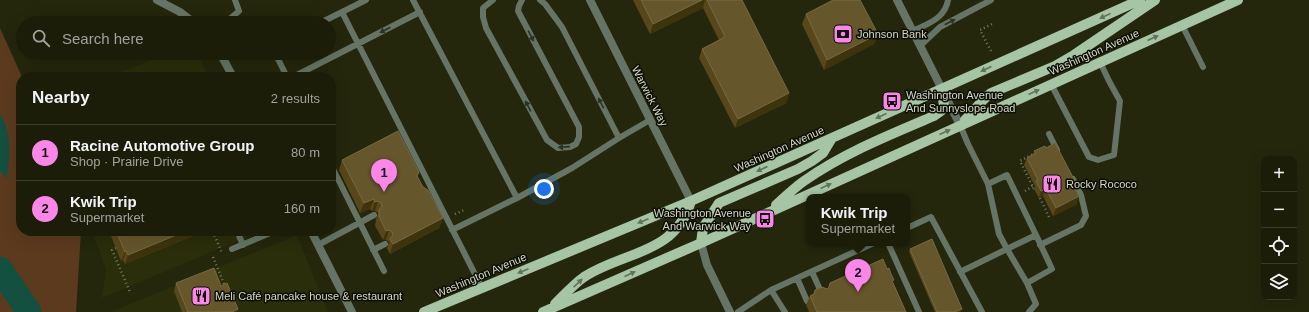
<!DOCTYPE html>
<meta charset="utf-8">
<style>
:root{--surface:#1b1d09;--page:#282a17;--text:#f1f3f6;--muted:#a0a29c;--line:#393b2a;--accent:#fa87e7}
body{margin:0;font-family:Helvetica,sans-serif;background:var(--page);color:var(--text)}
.controls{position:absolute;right:12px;bottom:12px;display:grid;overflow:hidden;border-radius:8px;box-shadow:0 4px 16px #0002}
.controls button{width:36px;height:36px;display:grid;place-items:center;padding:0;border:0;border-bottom:1px solid var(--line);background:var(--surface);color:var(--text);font:20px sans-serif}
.you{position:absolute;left:544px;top:189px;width:14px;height:14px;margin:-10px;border:3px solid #fff;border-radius:50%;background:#1a73e8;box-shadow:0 0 0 6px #1a73e833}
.badge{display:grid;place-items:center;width:26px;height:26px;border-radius:50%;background:var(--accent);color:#111;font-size:13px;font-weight:700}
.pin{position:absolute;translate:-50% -33px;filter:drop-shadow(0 1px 2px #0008)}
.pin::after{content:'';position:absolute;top:21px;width:14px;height:12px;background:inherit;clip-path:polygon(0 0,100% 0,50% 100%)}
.popup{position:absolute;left:806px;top:194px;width:104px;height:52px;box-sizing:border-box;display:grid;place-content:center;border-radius:8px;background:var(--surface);filter:drop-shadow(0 1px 3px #0005);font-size:13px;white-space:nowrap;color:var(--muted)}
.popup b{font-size:15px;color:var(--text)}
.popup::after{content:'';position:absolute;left:50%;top:100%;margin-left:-8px;border:8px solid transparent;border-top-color:var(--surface)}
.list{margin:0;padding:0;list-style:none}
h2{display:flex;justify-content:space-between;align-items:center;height:52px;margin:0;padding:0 16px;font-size:17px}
h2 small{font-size:13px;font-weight:400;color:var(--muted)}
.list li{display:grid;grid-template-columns:26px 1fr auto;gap:12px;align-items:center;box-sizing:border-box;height:56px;padding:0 16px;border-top:1px solid var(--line)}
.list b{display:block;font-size:15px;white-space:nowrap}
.list p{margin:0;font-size:13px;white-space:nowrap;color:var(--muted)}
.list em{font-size:13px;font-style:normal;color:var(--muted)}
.icon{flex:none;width:22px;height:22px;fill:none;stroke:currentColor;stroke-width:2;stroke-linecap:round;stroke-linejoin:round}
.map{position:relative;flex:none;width:1309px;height:312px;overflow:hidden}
.search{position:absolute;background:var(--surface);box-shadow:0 4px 16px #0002;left:16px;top:16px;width:320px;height:44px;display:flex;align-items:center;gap:10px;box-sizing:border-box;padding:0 14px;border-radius:22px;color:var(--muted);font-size:15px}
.panel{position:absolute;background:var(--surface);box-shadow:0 4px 16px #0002;left:16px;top:72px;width:320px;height:164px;border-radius:16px}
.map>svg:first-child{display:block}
.built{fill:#2a2e0a}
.green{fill:#5c3a1e}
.water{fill:#135040}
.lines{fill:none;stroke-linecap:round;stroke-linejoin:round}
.river{stroke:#135040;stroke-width:25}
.path{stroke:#777a64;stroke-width:2.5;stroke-dasharray:1 3;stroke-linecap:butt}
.service{stroke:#657464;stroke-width:6}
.minor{stroke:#657464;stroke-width:8}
.primary{stroke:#a6c5a4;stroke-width:10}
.wall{fill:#57471a}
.shaded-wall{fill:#3d340d}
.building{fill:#65562c;stroke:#766a44}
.oneway{fill:#61735c}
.oneway2{fill:#2c3226}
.labels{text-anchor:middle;stroke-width:3;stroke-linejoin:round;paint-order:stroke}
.poi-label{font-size:11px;fill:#d4d7c6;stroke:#0d0f05;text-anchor:start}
.street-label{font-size:11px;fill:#d4d7c6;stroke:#0d0f05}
</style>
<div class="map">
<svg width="1309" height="312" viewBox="0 0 1309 312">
<rect width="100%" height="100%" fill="#24270c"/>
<!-- built -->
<path class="built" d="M169,53H197L209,77H111V76Z
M92,231H262L102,298L106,270Z
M297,235L328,312H111Z"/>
<!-- green -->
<path class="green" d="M0,28L22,77L21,231H81L76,312H0Z"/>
<!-- water -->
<path class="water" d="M0,114C13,134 9,157 7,179L0,171Z"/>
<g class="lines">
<!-- river -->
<path class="river" d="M0,269L29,312"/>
<!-- path -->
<path class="path" d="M991,51L980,30L992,24
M1034,189L1020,161L1037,152
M1025,191L1033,186
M1040,198L1049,217
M455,214L464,210
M213,232L222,253
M116,248L112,250L130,292
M213,257L225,286"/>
<!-- service -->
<path class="service" d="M413,0L517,198L452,230
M493,0L483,8V17L486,28L547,140L558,148L570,147L576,144L579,137V127L518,11L519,6L522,0
M540,0L545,4L562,27L619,138
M342,12L482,288
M225,23L239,11L235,0
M320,23L366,0
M1182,25L1203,67
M913,31C927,24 945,19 948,0
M920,46L940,27L991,0
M275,53L287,77
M293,77L420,12
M1051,84L1089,157L1098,160L1114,155L1120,101L1109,81L1100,62
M960,125L968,144L988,184L999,234L1007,249L1036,235L1007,175L988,184
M1049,134L1057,150
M331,165L384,271
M517,198L572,168L619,138L650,120
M907,228L931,217L982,312
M237,231L243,245
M888,243L919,312
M318,245L374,215
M1040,245L1081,225L1086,216L1081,195L1073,179
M232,249L275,231
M373,250L385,244
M812,272L822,294
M960,272L1007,249L1027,283L1036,304L1029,312
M797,278L807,301
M1027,283L1052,269L1036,235
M771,290L874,243
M738,312L771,290L785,312"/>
<!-- minor -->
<path class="minor" d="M157,0L180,12L194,23
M590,0L691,201
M897,0L960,125
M220,53L233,77
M311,231L352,312
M701,243L707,265L730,312"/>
<!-- primary -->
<path class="primary" d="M965,120C975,111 980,101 991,93L1055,66L1074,55L1155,0
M776,205C785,197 794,188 804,181C844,153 889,135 934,116L941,111L944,107L942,89
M701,243L703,228L719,203L798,169L812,161L823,153L832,138
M555,304C564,295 574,284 584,277C624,251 675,255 691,201
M424,312L691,201L1140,0
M543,312L701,243L1238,0"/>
</g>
<!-- wall -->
<path class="wall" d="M633,0H742L789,93L786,103L735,128L699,58L702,49L719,40L703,8L650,34Z
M806,14L878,34L874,44L824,70L802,24Z
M1034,151L1075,187L1077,204L1053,216L1043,196L1039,198L1034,189L1035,186L1024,165L1027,158L1033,154Z
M342,160L419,172L417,176L423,187L443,218L439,228L390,254L387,248L389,242L386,240H383L375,226L376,219L378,214V213L375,211H372L370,209L360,213L339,170Z
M109,231H205L125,264L123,260L121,261Z
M910,249L962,309L961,311L960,312H935L909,252Z
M893,282L906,312H809L806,305L810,296L813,295L815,290L827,289L828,288L830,283Z
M176,283L221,286L238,309L237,312H182L174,291Z"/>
<!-- shaded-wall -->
<path class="shaded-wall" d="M702,0H705L703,8L650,34L653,24Z
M878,34L874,44L824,70L827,60Z
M789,93L786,103L735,128L738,119Z
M1046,189L1043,196L1039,198L1041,191Z
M1079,196L1077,204L1053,216L1056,208Z
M374,199L370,209L360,213L364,203Z
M378,201L375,211H372L375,202Z
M443,218L439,228L390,254L393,244Z
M389,230L386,240H383L386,231Z
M186,231H205L125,264L128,255Z
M126,251L123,260L121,261L125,252Z
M238,309L237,312H232Z
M962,309L961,311L954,312Z"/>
<!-- building -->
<path class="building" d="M641,0H702L653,24Z
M707,0H742L789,93L738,119L702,49L725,37Z
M833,0H860L878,34L827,60L806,14Z
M398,131L419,172L417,176L423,187L428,190L443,218L393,244L390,239L393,235L392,232L389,230L386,231L379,216V210L382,206L381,203L378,201L375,202L374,199L364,203L342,160Z
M1055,143L1076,183L1073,184L1079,196L1056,208L1046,189L1041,191L1036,181L1038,180L1027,158L1036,153L1034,151L1045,146L1046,148Z
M116,231H186L128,255L126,251L125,252Z
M932,239L962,309L954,312H937L910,249Z
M883,259L887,269L889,268L891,274L894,280L892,281L906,312H817L810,296L814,294L815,290L822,287L827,289L829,287L830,283Z
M214,268L221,286L227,283L238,309L232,312H188L176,283Z"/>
<!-- one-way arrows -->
<defs><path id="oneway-solid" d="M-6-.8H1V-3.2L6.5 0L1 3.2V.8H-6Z"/></defs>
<g class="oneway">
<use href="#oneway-solid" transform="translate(1105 16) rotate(156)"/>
<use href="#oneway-solid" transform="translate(1153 38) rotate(-24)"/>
<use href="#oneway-solid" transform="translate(986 69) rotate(156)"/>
<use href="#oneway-solid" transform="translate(1034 92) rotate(-24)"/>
<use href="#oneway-solid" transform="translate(881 116) rotate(156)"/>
<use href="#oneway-solid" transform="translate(945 132) rotate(-24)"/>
<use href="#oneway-solid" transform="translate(762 169) rotate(156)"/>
<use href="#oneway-solid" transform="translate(826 186) rotate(-24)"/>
<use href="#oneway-solid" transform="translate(643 221) rotate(157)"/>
<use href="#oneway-solid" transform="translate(523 271) rotate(157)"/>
<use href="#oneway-solid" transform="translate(630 274) rotate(-24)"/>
<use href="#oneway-solid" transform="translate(578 283) rotate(-43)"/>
</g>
<g class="oneway2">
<use href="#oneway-solid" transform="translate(950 22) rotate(-28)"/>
<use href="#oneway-solid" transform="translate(385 30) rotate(153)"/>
<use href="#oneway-solid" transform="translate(531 36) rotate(62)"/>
<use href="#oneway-solid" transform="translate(601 103) rotate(-117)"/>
<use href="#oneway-solid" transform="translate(528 106) rotate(-118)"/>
<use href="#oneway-solid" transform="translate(564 147) rotate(176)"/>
</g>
<!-- icons -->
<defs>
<symbol id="bank-square" viewBox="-11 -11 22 22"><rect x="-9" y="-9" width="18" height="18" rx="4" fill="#fa87e7" stroke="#0d0f05"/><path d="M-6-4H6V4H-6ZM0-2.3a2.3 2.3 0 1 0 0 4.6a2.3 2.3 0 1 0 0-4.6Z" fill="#111"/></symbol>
<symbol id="bus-square" viewBox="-11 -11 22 22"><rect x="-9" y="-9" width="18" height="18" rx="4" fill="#fa87e7" stroke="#0d0f05"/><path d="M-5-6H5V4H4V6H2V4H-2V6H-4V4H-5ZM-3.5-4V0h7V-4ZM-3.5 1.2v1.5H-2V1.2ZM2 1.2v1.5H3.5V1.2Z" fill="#111"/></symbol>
<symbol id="restaurant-square" viewBox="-11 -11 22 22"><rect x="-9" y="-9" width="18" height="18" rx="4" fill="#fa87e7" stroke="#0d0f05"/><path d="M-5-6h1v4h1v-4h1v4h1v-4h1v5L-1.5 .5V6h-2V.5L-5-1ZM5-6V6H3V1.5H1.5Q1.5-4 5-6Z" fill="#111"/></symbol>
</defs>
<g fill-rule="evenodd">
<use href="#bank-square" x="832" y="23" width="22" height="22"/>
<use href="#bus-square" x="881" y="90" width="22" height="22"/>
<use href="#restaurant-square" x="1041" y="173" width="22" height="22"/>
<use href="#bus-square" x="754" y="208" width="22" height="22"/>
<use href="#restaurant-square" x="190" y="285" width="22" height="22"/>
</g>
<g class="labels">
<!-- poi labels -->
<g class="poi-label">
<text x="857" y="38">Johnson Bank</text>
<text x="906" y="99">Washington Avenue<tspan x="906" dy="13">And Sunnyslope Road</tspan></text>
<text x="1066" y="188">Rocky Rococo</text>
<text x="751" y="217" text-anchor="end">Washington Avenue<tspan x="751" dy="13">And Warwick Way</tspan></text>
<text x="215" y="300">Meli Café pancake house &amp; restaurant</text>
</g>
<!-- street labels -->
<g class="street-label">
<text transform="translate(1094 52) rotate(-24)" y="4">Washington Avenue</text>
<text transform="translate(650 96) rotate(63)" y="4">Warwick Way</text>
<text transform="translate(779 149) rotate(-24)" y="4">Washington Avenue</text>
<text transform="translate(481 275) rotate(-23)" y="4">Washington Avenue</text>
</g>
</g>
</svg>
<div class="controls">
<button>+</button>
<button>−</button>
<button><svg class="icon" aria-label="locate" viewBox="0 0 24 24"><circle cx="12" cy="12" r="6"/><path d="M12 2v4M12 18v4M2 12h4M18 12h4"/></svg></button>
<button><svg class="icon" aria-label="layers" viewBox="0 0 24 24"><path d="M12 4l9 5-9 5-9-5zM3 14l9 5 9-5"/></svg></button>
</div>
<div class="you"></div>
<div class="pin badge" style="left:384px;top:192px">1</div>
<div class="pin badge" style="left:858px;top:292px">2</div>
<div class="popup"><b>Kwik Trip</b>Supermarket</div>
<div class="search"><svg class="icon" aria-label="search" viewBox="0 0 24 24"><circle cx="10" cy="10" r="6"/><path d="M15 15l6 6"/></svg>Search here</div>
<section class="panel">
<h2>Nearby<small>2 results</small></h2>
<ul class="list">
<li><span class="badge">1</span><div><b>Racine Automotive Group</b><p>Shop · Prairie Drive</p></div><em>80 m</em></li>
<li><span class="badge">2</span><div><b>Kwik Trip</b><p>Supermarket</p></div><em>160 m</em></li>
</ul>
</section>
</div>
